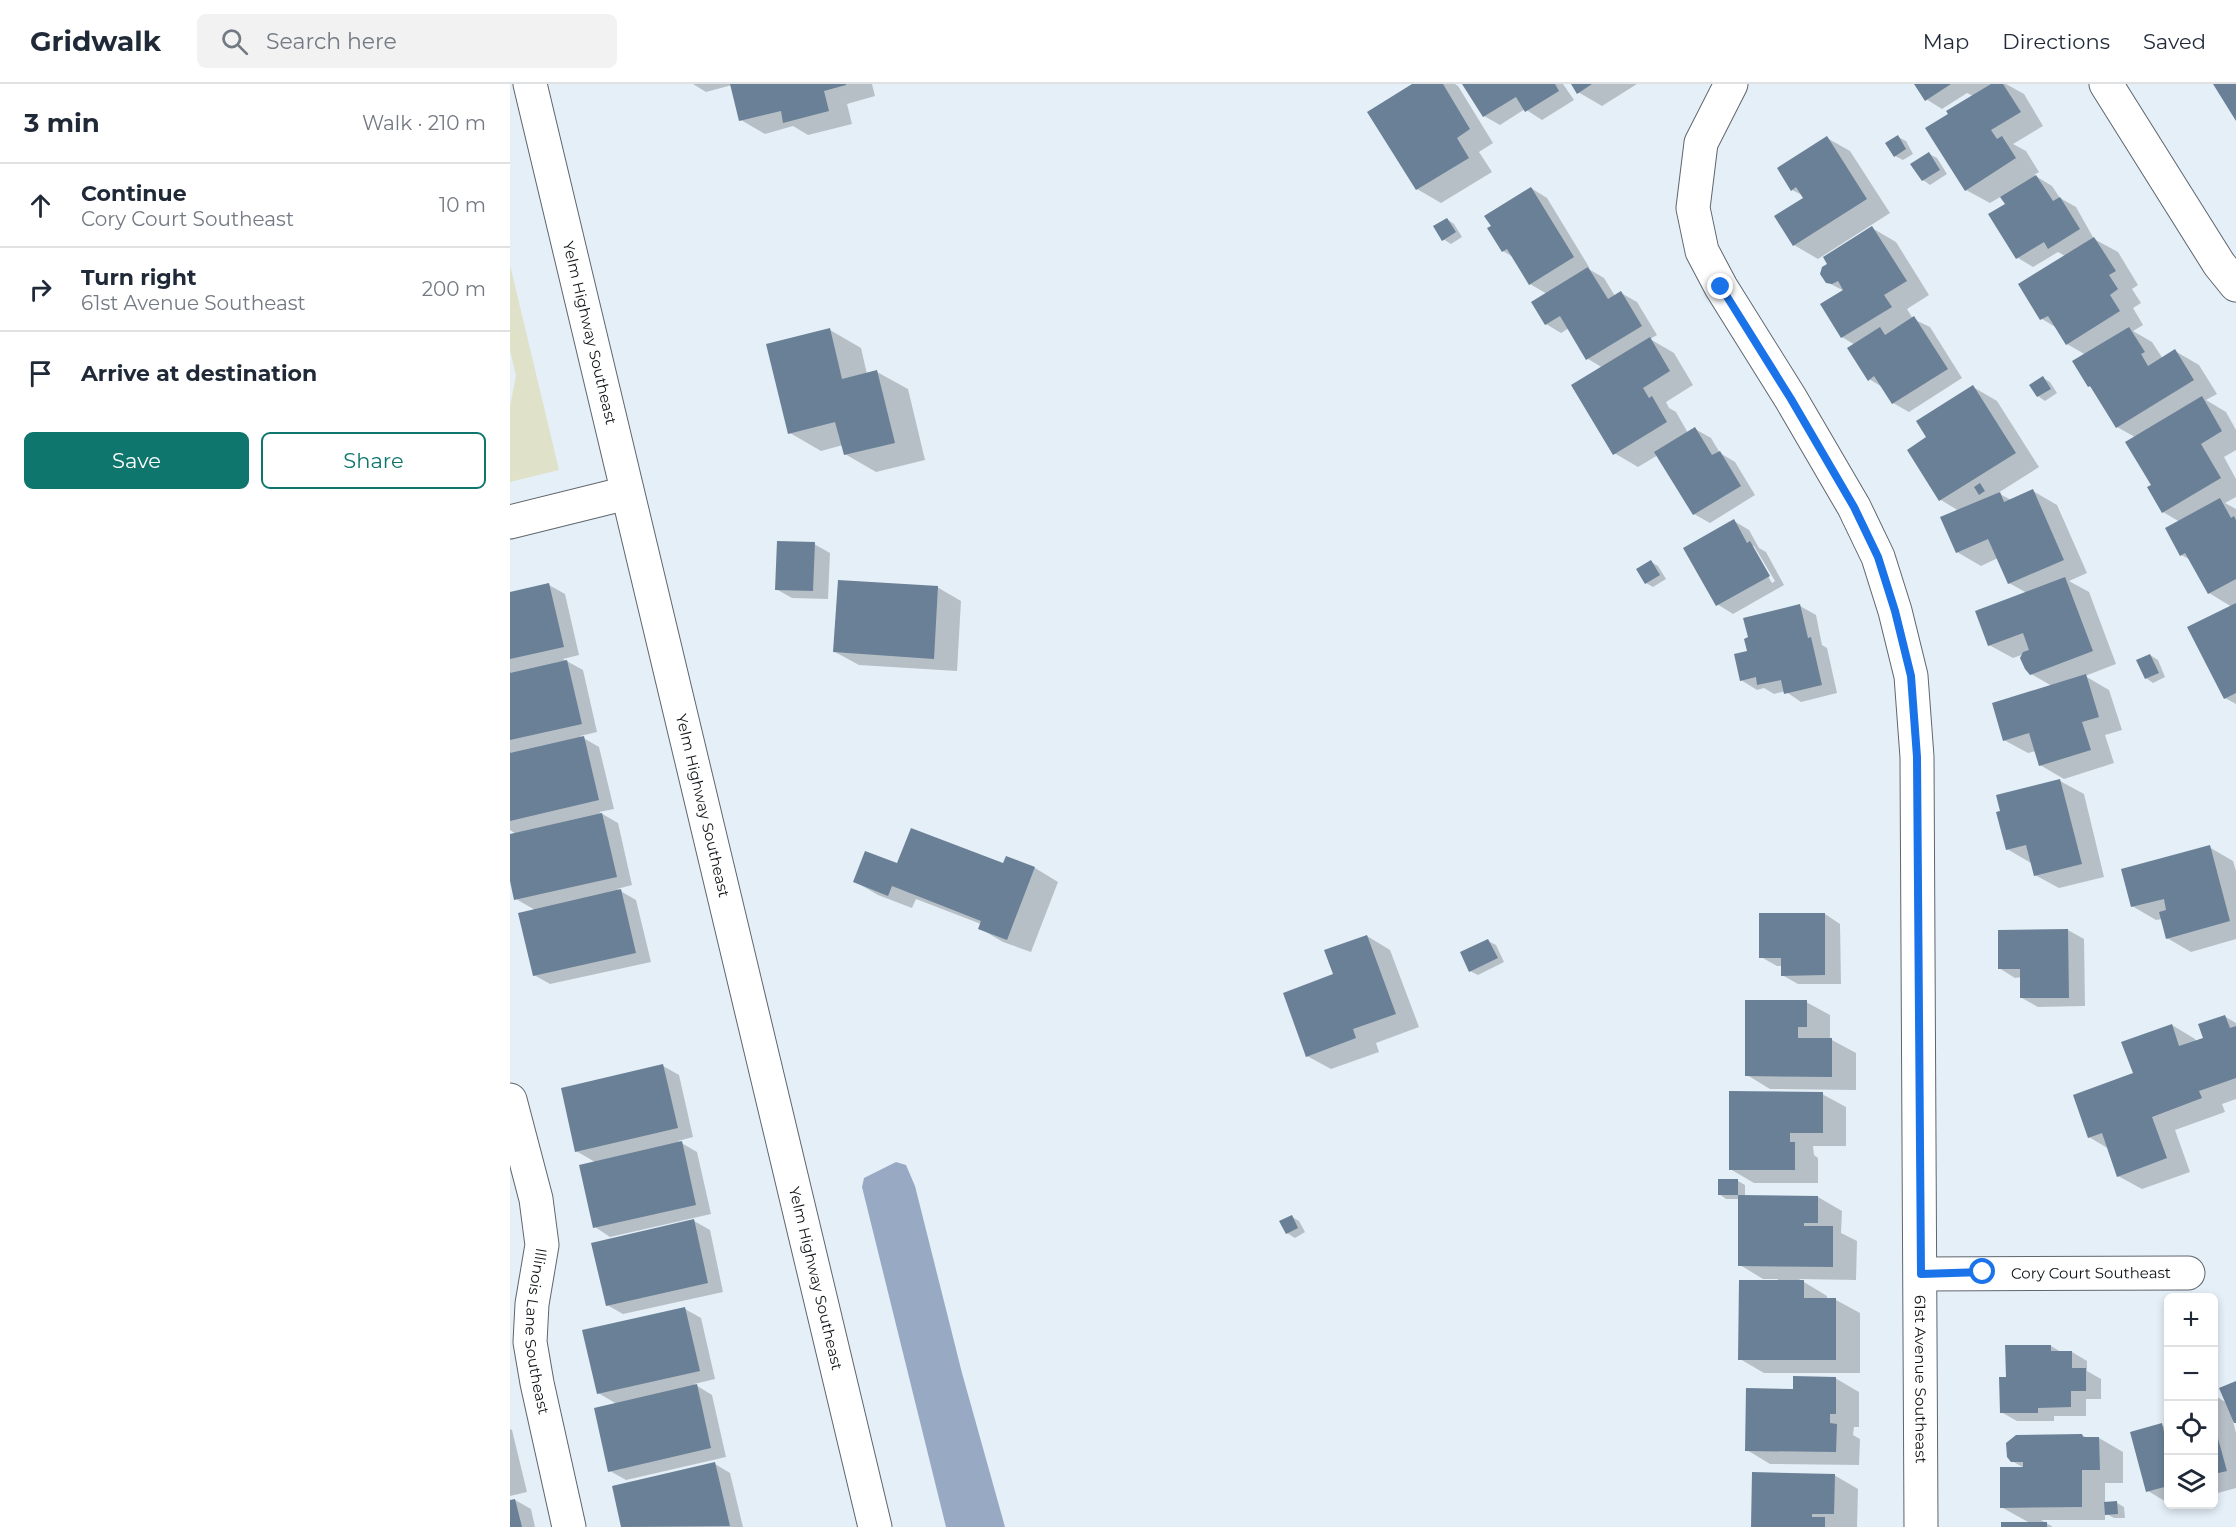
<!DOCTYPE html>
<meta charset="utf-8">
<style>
:root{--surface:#fff;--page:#f2f2f3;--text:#1f2937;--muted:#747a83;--line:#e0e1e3;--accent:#0f766e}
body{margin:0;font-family:Montserrat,sans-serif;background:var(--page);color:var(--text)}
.controls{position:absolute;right:18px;bottom:18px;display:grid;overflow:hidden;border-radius:9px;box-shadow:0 3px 9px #0003}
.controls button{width:54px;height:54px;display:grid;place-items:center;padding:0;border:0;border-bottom:2px solid var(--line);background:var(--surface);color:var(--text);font:30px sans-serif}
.stop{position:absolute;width:18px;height:18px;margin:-14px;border:4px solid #1a73e8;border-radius:50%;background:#fff}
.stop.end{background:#1a73e8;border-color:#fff;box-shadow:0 2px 6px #0008}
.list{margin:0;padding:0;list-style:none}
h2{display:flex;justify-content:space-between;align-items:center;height:78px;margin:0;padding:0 24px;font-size:26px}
h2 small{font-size:20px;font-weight:400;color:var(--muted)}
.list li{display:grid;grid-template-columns:39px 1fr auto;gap:18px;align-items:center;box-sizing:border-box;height:84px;padding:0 24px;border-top:2px solid var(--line)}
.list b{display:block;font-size:22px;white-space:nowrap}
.list p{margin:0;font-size:20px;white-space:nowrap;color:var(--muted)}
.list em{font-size:20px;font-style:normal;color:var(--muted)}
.actions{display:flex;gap:12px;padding:18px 24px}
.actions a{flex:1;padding:14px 0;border:2px solid var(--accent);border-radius:9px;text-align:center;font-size:21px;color:var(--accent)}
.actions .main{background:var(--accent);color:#fff}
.icon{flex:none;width:33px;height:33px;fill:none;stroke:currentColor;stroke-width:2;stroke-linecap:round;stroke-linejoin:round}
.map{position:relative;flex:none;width:1726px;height:1443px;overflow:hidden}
header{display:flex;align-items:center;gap:36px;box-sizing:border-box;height:84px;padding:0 30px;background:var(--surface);border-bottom:2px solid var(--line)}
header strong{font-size:28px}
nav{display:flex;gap:33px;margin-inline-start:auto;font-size:21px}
.search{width:420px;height:54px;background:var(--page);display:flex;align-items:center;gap:15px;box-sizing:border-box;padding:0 21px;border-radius:9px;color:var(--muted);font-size:22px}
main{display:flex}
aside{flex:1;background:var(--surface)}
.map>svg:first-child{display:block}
.green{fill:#dfe1c8}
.water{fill:#98aac3}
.shadow{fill:#0003;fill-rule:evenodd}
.building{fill:#6a8096}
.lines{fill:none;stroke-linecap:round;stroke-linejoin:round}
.street-casing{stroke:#5e666e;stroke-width:35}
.secondary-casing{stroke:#5e666e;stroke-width:35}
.street{stroke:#fff;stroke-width:33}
.secondary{stroke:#fff;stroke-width:33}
.route{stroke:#1a73e8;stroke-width:8}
.labels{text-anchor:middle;stroke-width:4.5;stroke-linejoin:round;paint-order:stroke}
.street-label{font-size:15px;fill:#101417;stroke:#f7fbff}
</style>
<header>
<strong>Gridwalk</strong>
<div class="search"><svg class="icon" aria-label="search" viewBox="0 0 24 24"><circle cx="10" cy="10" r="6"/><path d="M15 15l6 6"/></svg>Search here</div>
<nav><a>Map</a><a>Directions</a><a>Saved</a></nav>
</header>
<main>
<aside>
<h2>3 min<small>Walk · 210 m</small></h2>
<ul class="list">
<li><svg class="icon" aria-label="ahead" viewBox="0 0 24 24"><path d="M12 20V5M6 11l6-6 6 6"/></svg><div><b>Continue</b><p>Cory Court Southeast</p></div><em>10 m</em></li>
<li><svg class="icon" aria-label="right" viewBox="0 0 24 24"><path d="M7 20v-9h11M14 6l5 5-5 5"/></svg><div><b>Turn right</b><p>61st Avenue Southeast</p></div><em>200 m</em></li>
<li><svg class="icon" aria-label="arrive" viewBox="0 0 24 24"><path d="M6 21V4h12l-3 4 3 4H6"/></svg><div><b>Arrive at destination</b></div></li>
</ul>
<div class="actions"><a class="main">Save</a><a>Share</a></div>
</aside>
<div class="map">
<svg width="1726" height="1443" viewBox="0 0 1726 1443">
<rect width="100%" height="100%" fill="#e5eff8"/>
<!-- green -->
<path class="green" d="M0,181L49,386L0,398V322L6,292L0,266Z"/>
<!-- water -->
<path class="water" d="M386,1078L396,1081L405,1102L452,1289L495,1443H436L352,1103L354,1094Z"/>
<!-- shadow -->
<path class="shadow" d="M183,0H362L365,12L337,20L342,40L298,51L283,42L255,50L231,36L222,1L196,8Z
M905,0H945L948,2L983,59L969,68L982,88L931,119L907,105Z
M954,0H1053L1064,16L1032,36L1015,25L990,41L974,32Z
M1063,0H1127L1092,22L1068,8Z
M1406,0H1496L1514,10L1533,42L1503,60L1516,67L1529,88L1524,91L1542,102L1550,114L1566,123L1584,155L1608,168L1628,201L1622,205L1631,219L1623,224L1633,241L1623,247L1642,258L1653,275L1665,267L1689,281L1707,310L1696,316L1716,328L1726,346V366L1714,373L1726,395V413L1715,419L1726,425V620L1715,614L1722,523L1699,509L1681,476L1671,471L1670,438L1653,428L1625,353L1607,343L1584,305L1579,302L1576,271L1557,260L1547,244L1532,235L1510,200L1555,172L1548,168L1523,183L1508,174L1480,131L1497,120L1492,112L1480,119L1456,106L1440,30L1463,12L1457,9L1432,25L1416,15Z
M1388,53L1396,57L1403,70L1393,76L1385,72Z
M1317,54L1340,67L1380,129L1308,175L1284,161L1294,112L1282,106Z
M1419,70L1427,74L1437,90L1420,101L1413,96Z
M1021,104L1037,114L1079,183L1077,184L1094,194L1105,212L1111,209L1127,218L1147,251L1140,255L1164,269L1183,301L1156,318L1159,324L1166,328L1178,349L1185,345L1201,354L1210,369L1225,378L1245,411L1200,439L1184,430L1148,371L1128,383L1104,369L1093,284L1078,275L1059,244L1051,249L1036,240L1037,210L1020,200L1003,173L993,167Z
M937,135L944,140L952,153L941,160L933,155Z
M1362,144L1386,158L1419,211L1397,225L1403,235L1420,243L1452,294L1399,328L1383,319L1374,304L1359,295L1345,261L1332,253L1312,221L1334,207L1317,198Z
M320,246L351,264L357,290L367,288L398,305L415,376L366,388L335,370L333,361L311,367L280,349Z
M1533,294L1540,298L1547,309L1535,317L1528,312Z
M1463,303L1487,317L1529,383L1488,409L1501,416L1523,407L1547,421L1577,489L1559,497L1579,508L1606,580L1575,592L1599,606L1612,646L1595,651L1604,679L1554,695L1530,681L1526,667L1518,669L1494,656L1542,602L1521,590L1514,570L1503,574L1479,561L1517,509L1499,499L1488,474L1471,482L1447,468L1449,427L1431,416L1418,354Z
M1224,437L1239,446L1249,464L1256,468L1274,501L1223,530L1207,520ZM1241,462H1244L1265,497L1262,499Z
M304,460L320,469L318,515L282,514L266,505Z
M1141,478L1148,482L1156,495L1143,503L1136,499Z
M39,501L55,510L69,571L53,575L73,586L87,648L70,652L89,663L104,725L89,728L108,739L122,801L107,805L126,816L141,878L40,900L24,891L25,826L6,815L0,791V751L6,750L0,746V509Z
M427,503L451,517L447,587L349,581L325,568Z
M1290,522L1306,531L1312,561L1317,564L1327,609L1291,618L1275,607L1264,610L1254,604L1247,606L1231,596L1239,568Z
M1640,571L1648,576L1655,593L1643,599L1636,594Z
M1550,697L1574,710L1594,793L1549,804L1525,791L1521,779L1497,765Z
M1699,763L1723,777L1726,787V855L1681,868L1657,854L1652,835L1646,836L1622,822Z
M497,774L525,784L548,798L521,868L493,858L469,844L471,840L406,815L402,824L368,811L344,797L388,781H494Z
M1315,830L1330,840L1331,900H1288L1272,891V882H1267L1251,873Z
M1558,846L1574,855L1575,922L1528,923L1512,914V893L1505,894L1489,884Z
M857,852L880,866L909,943L866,959L869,968L821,985L797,972L825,891Z
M978,857L986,861L994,878L968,891L960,887Z
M1296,918L1320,931V955L1346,969V1006L1260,1005L1237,991Z
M1714,932L1726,939V1015L1712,1020L1715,1028L1665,1046L1680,1088L1632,1105L1608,1092L1599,1065L1579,1053L1662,941L1685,955L1686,958L1695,955Z
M153,982L169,991L183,1053L168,1057L187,1068L201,1130L100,1153L85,1143V1078L66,1067Z
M1312,1010L1336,1023V1062H1303L1304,1071L1308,1074V1099H1244L1220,1085Z
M1228,1097L1235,1101V1113H1308L1332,1127L1331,1149L1347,1157L1346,1196L1289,1195L1317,1212V1216H1326L1350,1229V1289H1254L1230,1275L1268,1195H1253L1230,1181V1115H1216L1209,1110Z
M782,1133L789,1137L795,1148L785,1154L777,1149Z
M184,1137L200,1146L213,1208L113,1230L97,1221Z
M175,1225L191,1234L205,1295L184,1300L202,1311L216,1373L116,1396L100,1387L107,1320L88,1309Z
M1541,1262L1551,1268H1562L1577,1277V1287L1591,1295V1315H1576V1332H1544V1337H1507L1491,1328L1497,1295Z
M1325,1294L1349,1308V1343H1344L1343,1351L1350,1355L1349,1381L1260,1380L1237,1366L1284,1306Z
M1726,1299V1339L1723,1337L1726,1349V1404L1704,1410V1311L1717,1319Z
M1652,1341L1658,1345V1419L1638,1407Z
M0,1345L2,1346L17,1408L0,1412Z
M1572,1351L1577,1354H1589L1613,1368V1399H1595V1419H1607L1614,1423L1615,1434H1604L1595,1429V1436H1531L1543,1443H1493L1520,1439L1491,1423L1516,1385L1502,1377Z
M205,1380L220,1389L233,1443H113L104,1403Z
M1324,1391L1348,1405L1347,1443H1242Z
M5,1416L21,1425L25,1443H0V1417Z"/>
<!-- building -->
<path class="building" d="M220,0H336V1L314,7L319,27L273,39L271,27L229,37Z
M902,0H933L960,45L947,54L959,74L906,106L857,28Z
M952,0H1045L1049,7L1015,28L1006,13L973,33Z
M1061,0H1082L1067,10Z
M1404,0H1441L1415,17Z
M1481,0H1493L1511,28L1481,46L1487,55L1492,52L1506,74L1455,107L1415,44L1438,30L1436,27Z
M1703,0H1726V37Z
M1388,51L1396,65L1384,73L1375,59Z
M1317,52L1357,115L1283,162L1264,132L1293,114L1286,103L1281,107L1267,84Z
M1419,68L1430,86L1412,97L1400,80Z
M1526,91L1543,117L1550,113L1570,145L1538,165L1534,158L1506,175L1478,130L1495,120L1490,113Z
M1021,103L1064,173L1019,201L997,165L992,168L977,144L981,142L974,132Z
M937,134L946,148L932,157L923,142Z
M1362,142L1397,197L1374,211L1382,223L1331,254L1310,220L1333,206L1328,197L1322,200L1316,199L1310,190L1312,183L1317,180L1313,173Z
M1584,153L1606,187L1599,191L1608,205L1600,211L1610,227L1556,261L1538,232L1530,236L1508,200Z
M1078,183L1098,215L1111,207L1132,242L1076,276L1050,232L1035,241L1021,218Z
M1404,232L1438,285L1382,320L1364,292L1358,297L1337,264L1370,243L1375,251Z
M1619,243L1635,268L1631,270L1638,282L1665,265L1684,296L1606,344L1580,302L1578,303L1562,277Z
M320,244L332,295L367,286L385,359L334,371L325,338L278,350L256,260Z
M1140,253L1160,287L1133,304L1139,314L1142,312L1157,338L1103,371L1061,301Z
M1533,292L1541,305L1527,313L1519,301Z
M1463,301L1506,369L1429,417L1397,366L1416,353L1406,337Z
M1692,312L1712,347L1691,360L1711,394L1652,429L1637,403L1641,401L1615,358Z
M1185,343L1202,371L1210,367L1231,402L1183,431L1144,368Z
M1470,399L1475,407L1469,411L1464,403Z
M1523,405L1554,476L1498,500L1478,455L1446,469L1430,433L1490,408L1494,418Z
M1710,414L1721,434L1724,432L1726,436V495L1698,510L1675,469L1670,472L1655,444Z
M1224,435L1237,459L1240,457L1260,492L1206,522L1173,464Z
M267,457L305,458L303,507L265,506Z
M1141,476L1150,491L1135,500L1126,485Z
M1555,493L1583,567L1520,591L1515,585L1510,574L1513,568L1519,566L1513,549L1478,562L1465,527Z
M328,496L428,502L424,575L323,568Z
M39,499L54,563L0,575V508Z
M1726,519V609L1714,615L1677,543Z
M1290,520L1298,554L1301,553L1312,601L1274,610L1271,596L1247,601L1246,593L1230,597L1224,570L1237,567L1234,555L1238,553L1233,534Z
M1640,570L1649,589L1635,595L1626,576Z
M57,576L72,640L0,656V589Z
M1576,590L1589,633L1572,638L1581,666L1529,682L1519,649L1493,657L1482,619Z
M74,652L89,716L0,737V669Z
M1550,695L1572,780L1524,792L1516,761L1496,766L1486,728L1490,727L1486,711Z
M92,729L107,793L4,816L0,797V750Z
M401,744L493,779L496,772L525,783L497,856L468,845L471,837L382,802L378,812L343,798L355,767L387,779Z
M1700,761L1720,837L1656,855L1649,828L1656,826L1654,815L1621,823L1611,785Z
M111,805L126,869L23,892L8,829Z
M1249,829H1315V891L1271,892V874H1249Z
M1558,845L1559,914H1510V885H1488V846Z
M857,851L886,930L843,945L846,954L796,973L773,909L823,890L814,866Z
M978,855L988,874L959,888L950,868Z
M1235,916H1297V943H1288V954H1322V993L1235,992Z
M1715,931L1720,944L1726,942V994L1689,1007L1692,1014L1642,1033L1657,1074L1607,1093L1592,1049L1578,1054L1563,1011L1623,989L1611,958L1662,940L1669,962L1693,954L1688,940Z
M153,980L168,1044L65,1068L51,1004Z
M1219,1007L1313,1008V1049H1280V1058H1285V1086H1219Z
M172,1057L186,1121L83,1144L69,1081Z
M1208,1095H1228V1111H1208Z
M1228,1111L1308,1112V1139H1294V1142H1323V1183L1228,1182Z
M782,1131L788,1144L776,1150L769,1137Z
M184,1135L198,1199L96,1222L81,1159Z
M1229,1196H1294V1214H1326V1276H1228Z
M175,1223L190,1287L87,1310L72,1246Z
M1495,1261H1541V1267H1562V1284H1576V1307H1561V1323L1528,1324V1329H1490L1489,1293H1496Z
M1283,1292L1326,1293V1330H1320V1339L1327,1340L1326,1368L1235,1367L1236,1304L1283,1305Z
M1726,1297V1339H1724L1709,1304Z
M187,1300L201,1364L98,1388L84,1324Z
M1652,1339L1654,1348L1658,1347V1402L1636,1408L1620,1348Z
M1704,1340L1717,1387L1704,1390Z
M1572,1350L1573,1353H1589L1590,1386H1572V1423L1490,1424V1383H1513V1378H1501L1497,1373L1496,1359L1506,1351Z
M205,1378L220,1442L111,1443L102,1402Z
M1242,1388L1325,1390L1324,1430H1302V1433H1315V1443H1241Z
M5,1415L12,1443H0V1416Z
M1607,1417L1608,1430L1595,1431L1594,1418Z
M1491,1438H1537V1443H1491Z"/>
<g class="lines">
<defs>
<g id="street">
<path id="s1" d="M1221,0L1191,59L1183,124L1192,167L1211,203L1281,315L1344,423L1368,473L1385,527L1401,592L1407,673L1411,1443"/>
<path d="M1596,0L1709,180L1726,201"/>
<path d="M0,438L117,409"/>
<path id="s2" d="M0,1016L26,1115L32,1161L22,1220L20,1258L27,1299L59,1443"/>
<path id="s3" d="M1411,1190L1678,1189"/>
</g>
<g id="secondary">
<path id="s4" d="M20,0L365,1443"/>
</g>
</defs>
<!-- street casing -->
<use href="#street" class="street-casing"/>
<!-- secondary casing -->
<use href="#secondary" class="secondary-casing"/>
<!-- street -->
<use href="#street" class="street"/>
<!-- secondary -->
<use href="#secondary" class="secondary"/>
</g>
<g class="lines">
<!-- route -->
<path class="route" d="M1211,203L1281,315L1344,423L1368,473L1385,527L1401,592L1407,673L1411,1190L1473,1188"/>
</g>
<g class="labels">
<!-- street labels -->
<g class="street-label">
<text dy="5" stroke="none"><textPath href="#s4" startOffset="256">Yelm Highway Southeast</textPath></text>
<text dy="5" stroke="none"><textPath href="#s4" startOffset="742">Yelm Highway Southeast</textPath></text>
<text dy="5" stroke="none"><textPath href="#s3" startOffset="170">Cory Court Southeast</textPath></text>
<text dy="5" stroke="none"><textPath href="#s4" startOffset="1228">Yelm Highway Southeast</textPath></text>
<text dy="5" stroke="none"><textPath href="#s2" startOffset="236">Illinois Lane Southeast</textPath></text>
<text dy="5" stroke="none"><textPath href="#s1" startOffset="1356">61st Avenue Southeast</textPath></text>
</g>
</g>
</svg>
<div class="controls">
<button>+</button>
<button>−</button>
<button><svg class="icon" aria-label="locate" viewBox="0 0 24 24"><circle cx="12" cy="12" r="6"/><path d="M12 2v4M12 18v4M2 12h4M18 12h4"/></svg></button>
<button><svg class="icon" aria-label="layers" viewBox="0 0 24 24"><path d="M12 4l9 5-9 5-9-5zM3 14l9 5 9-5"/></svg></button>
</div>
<div class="stop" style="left:1473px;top:1188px"></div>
<div class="stop end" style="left:1211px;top:203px"></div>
</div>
</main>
